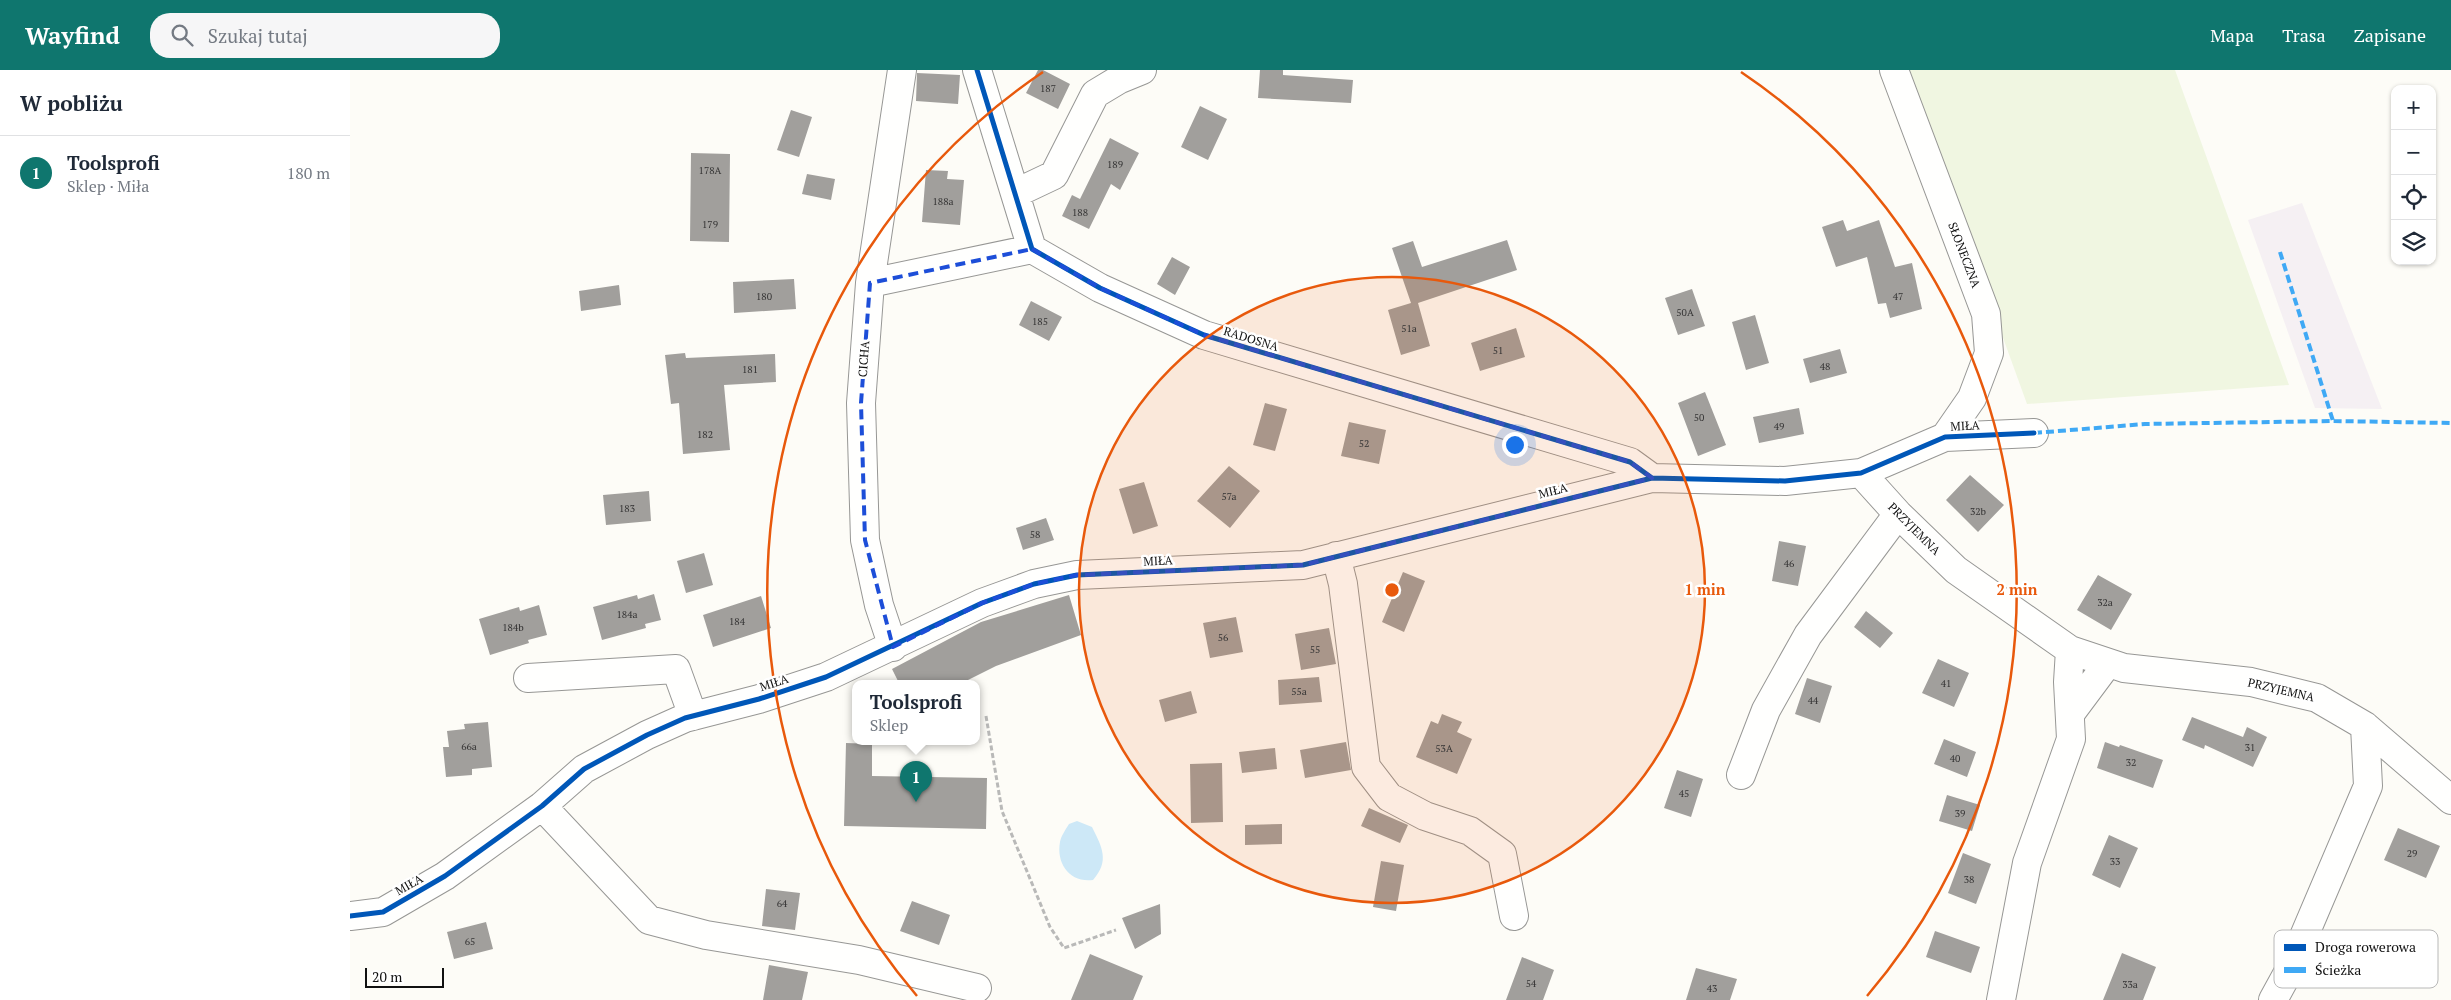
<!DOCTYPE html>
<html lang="pl">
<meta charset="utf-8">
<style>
:root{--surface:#fff;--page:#f6f6f7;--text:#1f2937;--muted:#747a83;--line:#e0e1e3;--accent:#0f766e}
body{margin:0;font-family:"PT Serif",serif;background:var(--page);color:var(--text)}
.controls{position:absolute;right:15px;top:15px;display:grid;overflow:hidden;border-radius:10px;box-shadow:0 1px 4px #0004}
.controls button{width:45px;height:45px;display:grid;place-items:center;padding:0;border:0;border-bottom:1px solid var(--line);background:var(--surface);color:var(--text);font:25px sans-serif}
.scale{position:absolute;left:15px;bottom:12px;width:79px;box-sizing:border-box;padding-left:5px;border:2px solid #111;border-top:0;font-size:14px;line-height:18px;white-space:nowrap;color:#111;-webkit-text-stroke:4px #fff;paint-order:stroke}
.you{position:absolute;left:1164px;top:374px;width:18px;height:18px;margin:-12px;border:4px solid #fff;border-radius:50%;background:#1a73e8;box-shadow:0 0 0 8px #1a73e833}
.badge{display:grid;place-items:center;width:32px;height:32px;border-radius:50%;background:var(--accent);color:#fff;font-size:16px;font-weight:700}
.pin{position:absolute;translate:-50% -41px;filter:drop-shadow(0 1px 2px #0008)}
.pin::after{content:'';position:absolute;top:26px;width:18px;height:15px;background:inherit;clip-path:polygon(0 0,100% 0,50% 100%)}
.popup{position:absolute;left:502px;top:610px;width:128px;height:65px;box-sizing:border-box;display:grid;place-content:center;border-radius:10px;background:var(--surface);filter:drop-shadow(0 1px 4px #0005);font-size:16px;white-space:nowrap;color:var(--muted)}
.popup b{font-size:19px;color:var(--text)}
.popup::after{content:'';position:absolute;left:50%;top:100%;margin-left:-10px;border:10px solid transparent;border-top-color:var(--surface)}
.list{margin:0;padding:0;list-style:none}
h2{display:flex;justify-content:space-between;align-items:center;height:65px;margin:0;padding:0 20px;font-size:21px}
h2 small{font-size:16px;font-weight:400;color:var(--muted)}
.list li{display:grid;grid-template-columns:32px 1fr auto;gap:15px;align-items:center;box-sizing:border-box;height:75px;padding:0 20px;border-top:1px solid var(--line)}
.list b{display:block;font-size:19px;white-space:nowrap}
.list p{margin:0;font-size:16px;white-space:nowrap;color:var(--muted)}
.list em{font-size:16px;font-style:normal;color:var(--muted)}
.icon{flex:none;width:28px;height:28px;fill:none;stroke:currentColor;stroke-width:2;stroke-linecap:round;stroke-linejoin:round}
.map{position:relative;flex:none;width:2101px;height:930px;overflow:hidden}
header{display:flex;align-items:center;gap:30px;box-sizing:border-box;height:70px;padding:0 25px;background:var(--accent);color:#fff}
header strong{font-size:24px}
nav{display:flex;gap:28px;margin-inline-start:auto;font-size:18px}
.search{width:350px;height:45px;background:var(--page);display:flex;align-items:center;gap:12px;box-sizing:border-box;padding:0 18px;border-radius:20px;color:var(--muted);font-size:19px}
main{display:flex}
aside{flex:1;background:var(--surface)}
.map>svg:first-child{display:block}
.industrial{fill:#f5f0f3}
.pitch{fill:#f0f6e1}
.water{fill:#cde8f7}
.building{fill:#a19f9c}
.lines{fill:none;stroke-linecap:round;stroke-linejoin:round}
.minor-casing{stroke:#979795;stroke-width:30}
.path{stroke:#b9b9b8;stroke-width:3;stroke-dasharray:5 2.5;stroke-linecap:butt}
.minor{stroke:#fffffe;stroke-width:28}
.quiet{stroke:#3fa9f5;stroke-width:4;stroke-dasharray:8 4;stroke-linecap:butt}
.cycleway-casing{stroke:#fff;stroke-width:8}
.cycleway{stroke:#0057b8;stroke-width:5}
.marked{fill:none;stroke:#1d4ed8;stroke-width:4;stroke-dasharray:10 6;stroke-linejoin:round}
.ring{fill:none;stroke:#e8590c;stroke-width:2.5}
.labels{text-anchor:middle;stroke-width:5;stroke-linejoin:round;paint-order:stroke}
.number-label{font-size:10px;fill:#353434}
.street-label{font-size:12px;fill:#111;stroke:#fff}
.key{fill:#fff;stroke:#b8b8b8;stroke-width:1}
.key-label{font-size:14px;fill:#111}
.centre{fill:#e8590c;stroke:#fff;stroke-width:2.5}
.ring-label{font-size:15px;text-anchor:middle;font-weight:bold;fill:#e8590c;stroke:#fff;stroke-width:5;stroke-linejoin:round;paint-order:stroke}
</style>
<header>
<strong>Wayfind</strong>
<div class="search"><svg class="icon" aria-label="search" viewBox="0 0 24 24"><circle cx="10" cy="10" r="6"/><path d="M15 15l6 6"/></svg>Szukaj tutaj</div>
<nav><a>Mapa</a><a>Trasa</a><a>Zapisane</a></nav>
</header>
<main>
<aside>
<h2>W pobliżu<small></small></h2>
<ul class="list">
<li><span class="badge">1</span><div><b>Toolsprofi</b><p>Sklep · Miła</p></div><em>180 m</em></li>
</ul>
</aside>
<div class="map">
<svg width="2101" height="930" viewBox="0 0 2101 930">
<rect width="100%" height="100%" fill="#fdfcf7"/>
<!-- industrial -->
<path class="industrial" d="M1952,133L2032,339L1965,338L1898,150Z"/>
<!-- pitch -->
<path class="pitch" d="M1556,0H1825L1939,315L1677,334Z"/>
<!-- water -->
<path class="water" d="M727,751L742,757C752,777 760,791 743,810C720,813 706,794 710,772C711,766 716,759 719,754Z"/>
<!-- building -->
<path class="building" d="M688,0H693L720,14L708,39L676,23Z
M910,0H933V5L1003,10L1001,33L908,28Z
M567,3L610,5L608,34L566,31Z
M850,36L877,49L858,90L831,77Z
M441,40L462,47L449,87L427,80Z
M760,68L789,83L770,120L761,114L739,159L712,146L722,125L730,129Z
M341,83L380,84L379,172L340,171Z
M576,100L598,101L597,109L614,110L610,155L572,152Z
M457,104L485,109L481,130L452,124Z
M1493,150L1497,161L1529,150L1545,197L1562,193L1572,239L1540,248L1536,233L1528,234L1517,187L1486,197L1472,157Z
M1157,170L1167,200L1068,233L1080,276L1051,285L1038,240L1061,233L1042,178L1063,171L1072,197Z
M822,187L840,197L825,225L807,214Z
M444,209L446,239L384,243L383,212Z
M269,215L271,235L231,241L229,221Z
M1342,219L1355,256L1328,265L1315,228Z
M681,231L712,247L699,271L669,255Z
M1405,245L1419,293L1396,300L1382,252Z
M1166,258L1175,287L1130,301L1121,273Z
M1490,279L1497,303L1460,313L1453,289Z
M335,283L336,288L425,284L426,312L374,315L380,380L333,384L329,333L321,334L315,285Z
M1355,322L1376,375L1348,386L1328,333Z
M915,333L937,339L925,381L903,375Z
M1449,338L1454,364L1409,373L1403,347Z
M999,352L1036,360L1029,394L991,386Z
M879,396L910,421L880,458L847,431Z
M1620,405L1654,435L1628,462L1596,430Z
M794,412L808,456L783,464L769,419Z
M299,421L301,451L256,455L253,425Z
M696,448L704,470L673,480L666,458Z
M1429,471L1456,476L1448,516L1422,511Z
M354,483L363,515L336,523L327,491Z
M1053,502L1075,511L1054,562L1032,552Z
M1748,505L1782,524L1761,560L1727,540Z
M304,524L311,550L295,554L296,558L252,570L243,537L287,525L288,529Z
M719,525L731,565L646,596L612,613H549L542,599L631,552Z
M411,526L421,558L363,577L353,545Z
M189,535L197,565L178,570L179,573L140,585L129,549L169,537L170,541Z
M1516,541L1543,563L1530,578L1504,557Z
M886,547L893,582L860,588L853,553Z
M979,558L986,594L951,600L945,564Z
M1588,589L1619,603L1604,637L1572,623Z
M969,607L972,632L929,635L928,610Z
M1457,608L1482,616L1470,653L1445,644Z
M841,621L847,643L815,652L809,630Z
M1092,644L1112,652L1107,662L1122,669L1107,704L1066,687L1081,651L1088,654Z
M1842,647L1893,667L1897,657L1917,667L1903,697L1855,675L1854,679L1832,670Z
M138,652L142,697L122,699V705L96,707L93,677H99L97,661L115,659L114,654Z
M1594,669L1626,682L1617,707L1584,694Z
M996,672L1001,700L955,708L950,680Z
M1755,672L1769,677L1770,675L1813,690L1803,718L1747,698Z
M496,673L522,674V706L637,708L636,759L494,756Z
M925,678L927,699L892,703L889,682Z
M872,693L873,752L841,753L840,694Z
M1327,700L1353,709L1341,747L1314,738Z
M1597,725L1630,735L1622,761L1589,751Z
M1019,738L1058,755L1050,773L1011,756Z
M932,754V774L895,775V755Z
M2048,758L2090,776L2076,808L2034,790Z
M1759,765L1788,778L1770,818L1742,805Z
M1613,783L1641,794L1626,834L1598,823Z
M1031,791L1054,795L1046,841L1023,837Z
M416,819L450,823L445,860L412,856Z
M562,831L600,845L589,875L550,861Z
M810,834L811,864L785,879L772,848Z
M136,852L143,879L104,889L97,862Z
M1585,861L1630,877L1621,903L1576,887Z
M1772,883L1806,897L1793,930H1753Z
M740,884L793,906L783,930H721Z
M1172,887L1204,900L1193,930H1156Z
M419,895L458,902L452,930H413Z
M1346,898L1387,909L1380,930H1336Z"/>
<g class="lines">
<defs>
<path id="minor" d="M627,0L682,179L750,218L854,265L1280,392L1302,408
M1544,0L1636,244L1639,283L1622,328L1595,367
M666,123L704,105L745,24L770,9L792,0
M520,213L682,179
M1511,403L1548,444L1606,500L1720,580L1774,598L1901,612L1967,628L2015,656L2101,730
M986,486L993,514L1016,697L1039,727L1075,746L1120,761L1152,784L1164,846
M543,577L529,535L515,470L511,333L520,213L552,0
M178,608L326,599L343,646
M1720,644L1758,593
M1391,705L1416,640L1458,565L1548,444
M192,736L299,850L356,865L509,890L627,918
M0,846L33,842L95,806L192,736L234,699L297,665L335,648L409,629L476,607L632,533L684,514L727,505L953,495L1302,408L1435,411L1511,403L1595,367L1684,363
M1651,930L1677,793L1721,669L1718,612L1720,580
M1923,930L1940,899L2018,716L2015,656"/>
</defs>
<!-- minor casing -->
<use href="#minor" class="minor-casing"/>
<!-- path -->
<path class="path" d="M636,646L652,741L700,857L714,878L766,860"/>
<!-- minor -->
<use href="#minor" class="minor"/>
<!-- quiet -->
<path class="quiet" d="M1930,182L1983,351
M1684,363L1795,354L1983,351L2101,353"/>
<defs>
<path id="cycleway" d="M627,0L682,179L750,218L854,265L1280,392L1302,408
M0,846L33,842L95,806L192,736L234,699L297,665L335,648L409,629L476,607L632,533L684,514L727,505L953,495L1302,408L1435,411L1511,403L1595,367L1684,363"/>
</defs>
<!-- cycleway casing -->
<use href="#cycleway" class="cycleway-casing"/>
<!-- cycleway -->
<use href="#cycleway" class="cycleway"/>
</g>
<!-- marked area -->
<path class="marked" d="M682,179L750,218L854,265L1280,392L1302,408L953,495L727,505L684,514L632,533L543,577L515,470L511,333L520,213Z"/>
<!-- distance rings -->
<circle cx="1042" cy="520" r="313" fill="#e8590c" fill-opacity=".12"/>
<g class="ring">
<circle cx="1042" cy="520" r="313"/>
<path d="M567 926A625 625 0 0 1 693 2M1391 2A625 625 0 0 1 1517 926"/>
</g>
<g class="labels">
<!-- number labels -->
<g class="number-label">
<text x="698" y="22">187</text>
<text x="765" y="98">189</text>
<text x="360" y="104">178A</text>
<text x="593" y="135">188a</text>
<text x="730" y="146">188</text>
<text x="360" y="158">179</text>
<text x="414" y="230">180</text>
<text x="1548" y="230">47</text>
<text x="1335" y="246">50A</text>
<text x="690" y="255">185</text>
<text x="1059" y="262">51a</text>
<text x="1148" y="284">51</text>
<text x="1475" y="300">48</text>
<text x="400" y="303">181</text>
<text x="1349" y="351">50</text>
<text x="1429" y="360">49</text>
<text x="355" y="368">182</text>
<text x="1014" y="377">52</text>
<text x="879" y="430">57a</text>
<text x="277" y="442">183</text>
<text x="1628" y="445">32b</text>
<text x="685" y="468">58</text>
<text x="1439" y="497">46</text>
<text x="1755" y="536">32a</text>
<text x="277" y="548">184a</text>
<text x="387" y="555">184</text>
<text x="163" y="561">184b</text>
<text x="873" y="571">56</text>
<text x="965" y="583">55</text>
<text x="1596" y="617">41</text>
<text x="949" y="625">55a</text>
<text x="1463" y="634">44</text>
<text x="119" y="680">66a</text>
<text x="1900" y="681">31</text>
<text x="1094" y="682">53A</text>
<text x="1605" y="692">40</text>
<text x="1781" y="696">32</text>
<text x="1334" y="727">45</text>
<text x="1610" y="747">39</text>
<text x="2062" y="787">29</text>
<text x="1765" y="795">33</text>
<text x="1619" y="813">38</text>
<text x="432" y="837">64</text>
<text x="120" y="875">65</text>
<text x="1181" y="917">54</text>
<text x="1780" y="918">33a</text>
<text x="1362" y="922">43</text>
</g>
<!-- street labels -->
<g class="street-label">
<text transform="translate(1614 185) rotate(69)" y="4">SŁONECZNA</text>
<text transform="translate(901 269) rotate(17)" y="4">RADOSNA</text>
<text transform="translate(514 289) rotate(-86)" y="4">CICHA</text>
<text transform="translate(1615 356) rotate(-3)" y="4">MIŁA</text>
<text transform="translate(1203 421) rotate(-14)" y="4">MIŁA</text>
<text transform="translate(1564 459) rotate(45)" y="4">PRZYJEMNA</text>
<text transform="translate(808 491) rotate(-3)" y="4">MIŁA</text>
<text transform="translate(424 613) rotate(-18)" y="4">MIŁA</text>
<text transform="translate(1931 620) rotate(13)" y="4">PRZYJEMNA</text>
<text transform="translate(59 815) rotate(-30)" y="4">MIŁA</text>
</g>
</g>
<!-- legend -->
<rect x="1924" y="860" width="164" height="58" rx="8" class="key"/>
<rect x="1934" y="874" width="22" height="7" fill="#0057b8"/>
<rect x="1934" y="897" width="22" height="6" fill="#3fa9f5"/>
<g class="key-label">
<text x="1965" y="882">Droga rowerowa</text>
<text x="1965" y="905">Ścieżka</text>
</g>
<circle cx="1042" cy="520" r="8" class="centre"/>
<g class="ring-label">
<text x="1355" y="525">1 min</text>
<text x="1667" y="525">2 min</text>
</g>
</svg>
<div class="controls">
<button>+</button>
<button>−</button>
<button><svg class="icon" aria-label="locate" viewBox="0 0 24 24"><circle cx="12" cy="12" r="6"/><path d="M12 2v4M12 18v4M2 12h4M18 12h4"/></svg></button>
<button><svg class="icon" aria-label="layers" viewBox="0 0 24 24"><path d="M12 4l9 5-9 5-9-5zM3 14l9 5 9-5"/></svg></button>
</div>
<div class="scale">20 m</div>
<div class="you"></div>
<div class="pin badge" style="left:566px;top:732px">1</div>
<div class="popup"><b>Toolsprofi</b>Sklep</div>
</div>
</main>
